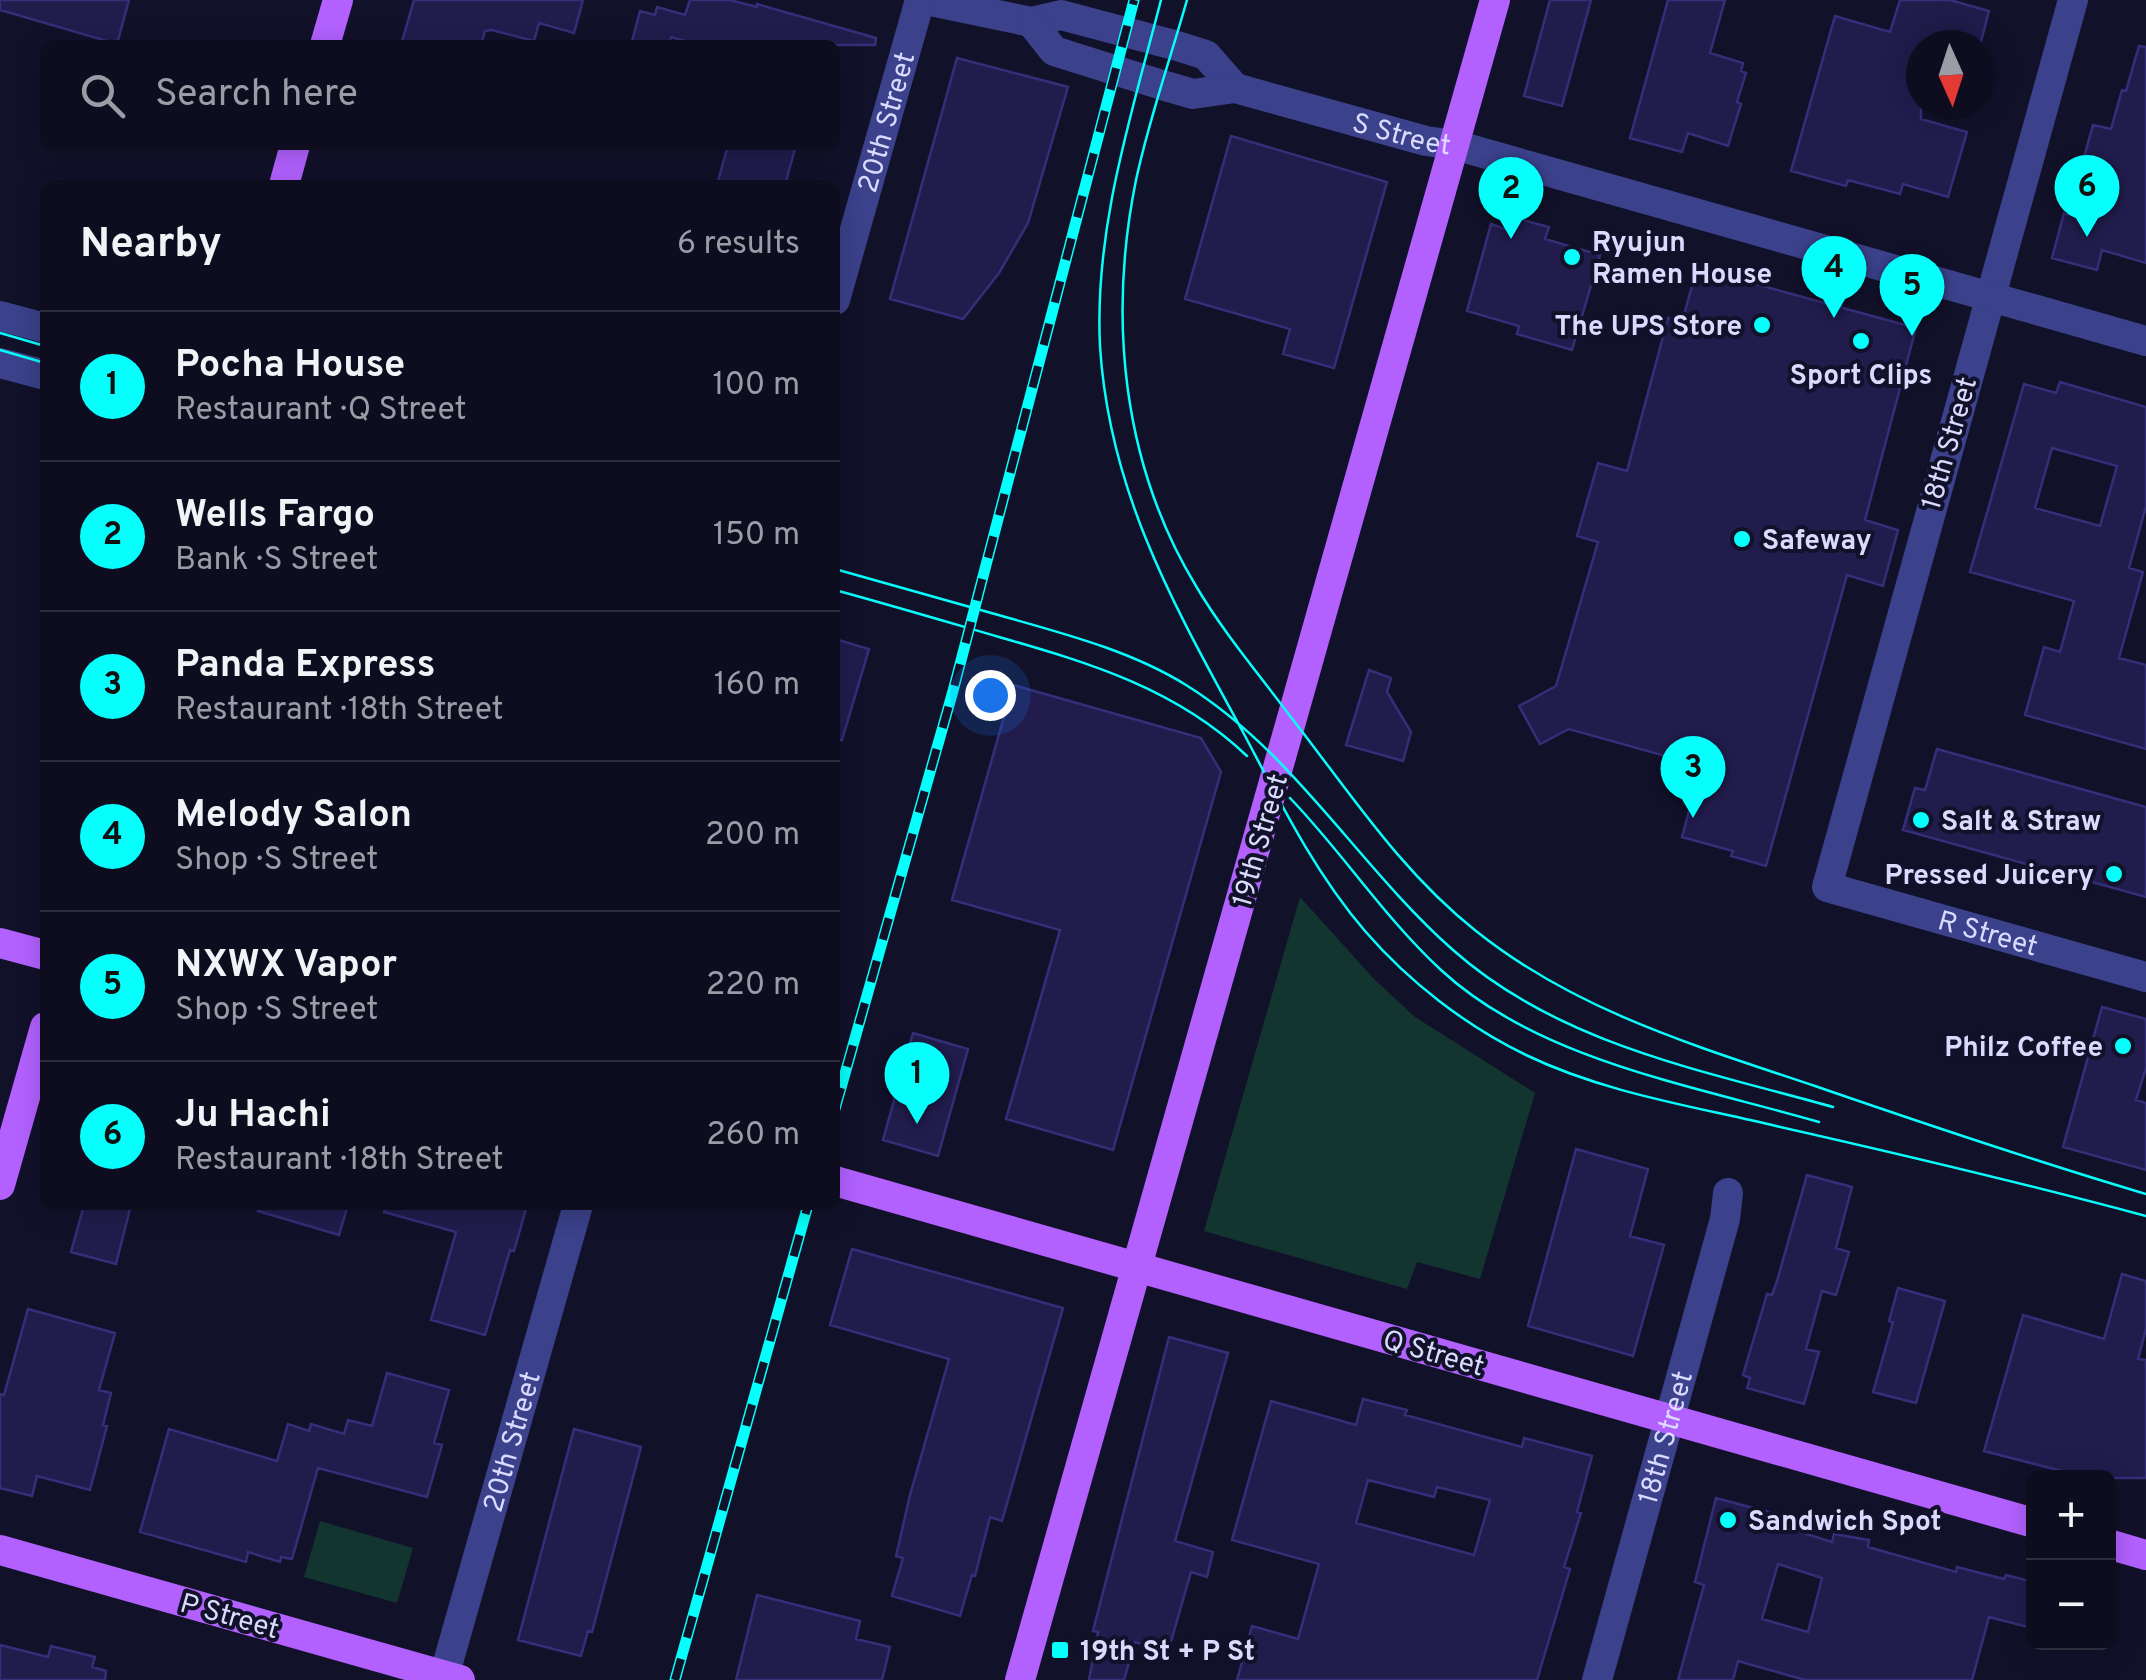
<!DOCTYPE html>
<meta charset="utf-8">
<style>
:root{--surface:#0e0d20;--page:#1c1b2d;--text:#f1f3f6;--muted:#9b9ca5;--line:#2e2d3e;--accent:#06fffc}
body{margin:0;font-family:Overpass,sans-serif;background:var(--page);color:var(--text)}
.controls{position:absolute;right:30px;bottom:30px;display:grid;overflow:hidden;border-radius:15px;box-shadow:0 5px 25px #0003}
.controls button{width:90px;height:90px;display:grid;place-items:center;padding:0;border:0;border-bottom:2px solid var(--line);background:var(--surface);color:var(--text);font:50px sans-serif}
.compass{position:absolute;left:1906px;top:30px;width:90px;height:90px;border-radius:50%;background:var(--surface);box-shadow:0 5px 25px #0003;rotate:177deg}
.you{position:absolute;left:990px;top:695px;width:35px;height:35px;margin:-25px;border:8px solid #fff;border-radius:50%;background:#1a73e8;box-shadow:0 0 0 15px #1a73e833}
.badge{display:grid;place-items:center;width:65px;height:65px;border-radius:50%;background:var(--accent);color:#111;font-size:32px;font-weight:700}
.pin{position:absolute;translate:-50% -82px;filter:drop-shadow(0 2px 5px #0008)}
.pin::after{content:'';position:absolute;top:52px;width:35px;height:30px;background:inherit;clip-path:polygon(0 0,100% 0,50% 100%)}
.list{margin:0;padding:0;list-style:none}
h2{display:flex;justify-content:space-between;align-items:center;height:130px;margin:0;padding:0 40px;font-size:42px}
h2 small{font-size:32px;font-weight:400;color:var(--muted)}
.list li{display:grid;grid-template-columns:65px 1fr auto;gap:30px;align-items:center;box-sizing:border-box;height:150px;padding:0 40px;border-top:2px solid var(--line)}
.list b{display:block;font-size:38px;white-space:nowrap}
.list p{margin:0;font-size:32px;white-space:nowrap;color:var(--muted)}
.list em{font-size:32px;font-style:normal;color:var(--muted)}
.icon{flex:none;width:55px;height:55px;fill:none;stroke:currentColor;stroke-width:2;stroke-linecap:round;stroke-linejoin:round}
.map{position:relative;flex:none;width:2146px;height:1680px;overflow:hidden}
.search{position:absolute;background:var(--surface);box-shadow:0 5px 25px #0003;left:40px;top:40px;width:800px;height:110px;display:flex;align-items:center;gap:25px;box-sizing:border-box;padding:0 35px;border-radius:15px;color:var(--muted);font-size:38px}
.panel{position:absolute;background:var(--surface);box-shadow:0 5px 25px #0003;left:40px;top:180px;width:800px;height:1030px;border-radius:15px}
.map>svg:first-child{display:block}
.green{fill:#133530}
.building{fill:#211c4c;stroke:#352e78;stroke-width:2.5;fill-rule:evenodd}
.lines{fill:none;stroke-linecap:round;stroke-linejoin:round}
.minor{stroke:#3b418a;stroke-width:30}
.major{stroke:#b261ff;stroke-width:30}
.tram{stroke:#06fffc;stroke-width:2.5}
.rail-casing{stroke:#06fffc;stroke-width:11}
.rail{stroke:#12112a;stroke-width:8;stroke-dasharray:22;stroke-linecap:butt}
.poi-dot{fill:#06fffc;stroke:#12112a;stroke-width:4}
.labels{text-anchor:middle;stroke-width:8;stroke-linejoin:round;paint-order:stroke}
.street-label{font-size:28px;fill:#dadaff;stroke:#12112a}
.poi-label{font-size:28px;font-weight:bold;fill:#dadaff;stroke:#12112a;text-anchor:start}
</style>
<div class="map">
<svg width="2146" height="1680" viewBox="0 0 2146 1680">
<rect width="100%" height="100%" fill="#12112a"/>
<!-- green -->
<path class="green" d="M1300,897L1374,979L1415,1017L1535,1093L1480,1279L1417,1262L1407,1289L1204,1231Z
M320,1521L413,1548L397,1603L304,1577Z"/>
<!-- building -->
<path class="building" d="M0,0H129L117,44L0,10Z
M414,0H583L574,33L539,23L534,41L492,30L485,31L481,45H401Z
M690,0H730L757,7V4L876,38L875,45H699L671,37L668,45H631L640,11L655,15L657,7L685,15Z
M1550,0H1591L1562,106L1524,96Z
M1668,0H1725L1710,53L1743,63L1741,71L1746,73L1737,102L1741,104L1728,146L1688,133L1682,152L1630,138Z
M1900,0H1950L1989,11L1980,45H1921V119L1967,132L1948,197L1903,184L1900,194L1848,180L1846,186L1791,171L1835,16L1890,32Z
M2139,46L2146,47V263L2102,250L2097,270L2052,258L2064,213L2068,215L2093,125L2111,129L2122,90L2126,91Z
M957,58L1068,87L1028,223L999,273L963,319L890,299Z
M1231,136L1387,182L1334,368L1283,354L1290,329L1185,299Z
M728,145H796L785,185H717Z
M1508,216L1549,227L1545,239L1600,255L1572,350L1517,334L1519,326L1467,311L1491,224L1505,229Z
M1697,268L1916,328L1865,520L1898,530L1883,586L1847,575L1766,866L1731,856L1733,851L1682,837L1701,766L1569,729L1540,744L1519,706L1556,686L1598,542L1577,536L1598,463L1627,471L1668,318L1682,322Z
M2060,382L2146,407V506L2129,568L2143,572L2119,658L2146,665V749L2025,715L2044,647L2060,652L2074,601L1970,572L2024,384L2056,393ZM2052,448L2117,466L2100,526L2035,508Z
M835,639L869,649L842,740L835,739Z
M1369,670L1391,678L1387,692L1411,732L1403,761L1346,745Z
M1013,685L1201,738L1221,772L1113,1150L1006,1119L1060,930L952,900Z
M1937,749L2146,807V897L1903,830L1915,788L1925,790Z
M2102,1007L2146,1019V1068L2136,1100L2146,1103V1170L2063,1147Z
M913,1033L968,1049L938,1156L883,1140Z
M1576,1149L1648,1169L1630,1236L1664,1245L1633,1356L1528,1326Z
M1807,1175L1852,1187L1836,1248L1849,1252L1836,1295L1822,1291L1806,1349L1819,1352L1804,1404L1747,1388L1750,1378L1743,1375L1767,1294L1772,1295L1777,1281Z
M84,1205H131L116,1264L71,1252Z
M259,1205H348L339,1235L258,1211Z
M385,1205H527L514,1251L510,1250L485,1335L431,1320L456,1232L384,1212Z
M852,1249L1063,1308L1002,1521L990,1517L975,1576L972,1575L960,1616L892,1596L903,1558L896,1556L910,1495L949,1359L830,1325Z
M2122,1274L2146,1281V1329L2138,1359L2146,1360V1478H2089L1984,1451L2023,1315L2104,1339Z
M1898,1288L1945,1301L1916,1403L1873,1392L1893,1322L1889,1321Z
M28,1309L115,1333L99,1390L111,1393L103,1425L107,1426L90,1490L37,1476L32,1496L0,1488V1394L4,1395Z
M1169,1337L1228,1353L1175,1541L1213,1552L1207,1577L1191,1572L1168,1652L1135,1642L1124,1680H1089L1098,1632L1093,1631Z
M387,1373L449,1390L434,1443L442,1445L427,1497L318,1468L292,1559L281,1557L280,1562L248,1552L246,1562L140,1532L169,1429L277,1461L288,1424L309,1431L311,1424L344,1434L348,1420L372,1426Z
M1363,1399L1407,1410L1405,1415L1522,1447L1524,1438L1592,1456L1577,1512L1581,1513L1564,1567L1570,1569L1537,1680H1237L1252,1626L1298,1639L1319,1564L1232,1540L1271,1401L1356,1425ZM1368,1480L1434,1497L1437,1487L1490,1500L1474,1555L1356,1523Z
M574,1429L641,1447L592,1632L588,1631L581,1656L518,1640Z
M1716,1498L1776,1514L1774,1524L1832,1542L1834,1534L1869,1540L1868,1547L1956,1572L1957,1567L2004,1579L2006,1575L2034,1582V1608L2028,1627L1989,1617L1972,1680H1805L1738,1661L1733,1680H1678L1704,1585L1695,1582ZM1778,1564L1822,1578L1808,1632L1762,1619Z
M757,1595L860,1621L856,1639L890,1647L882,1680H736Z
M0,1645L48,1657L51,1646L95,1657L92,1667L106,1671L105,1680H0Z"/>
<g class="lines">
<!-- minor -->
<g class="minor">
<path d="M926,0L1031,22L1061,15L1174,45L1206,55L1235,88"/>
<path id="s1" d="M2073,0L1827,887L2146,977"/>
<path id="s2" d="M1031,22L1054,51L1162,85L1193,94L1235,88L1426,141L1455,145L2146,341"/>
<path id="s3" d="M835,300L920,0"/>
<path d="M0,316L45,328"/>
<path d="M0,363L45,375"/>
<path id="s4" d="M443,1680L578,1205"/>
<path id="s5" d="M1597,1680L1725,1219L1728,1193"/>
</g>
<!-- major -->
<path class="major" d="M325,45L338,0
M284,185L295,145
M0,943L45,955
M835,1181L2034,1523
M0,1185L45,1027
M2108,1544L2146,1555
M0,1550L460,1680
M1020,1680L1495,0"/>
<!-- tram -->
<path class="tram" d="M1161,0C1132,113 1094,228 1100,346C1109,493 1175,607 1244,734C1280,802 1315,873 1365,931C1409,982 1466,1026 1526,1055C1605,1093 1692,1106 1776,1126C1900,1154 2023,1183 2146,1216
M1187,0C1170,60 1149,119 1136,180C1108,318 1122,464 1196,586C1223,632 1258,673 1290,716C1349,791 1400,871 1476,931C1576,1011 1696,1046 1815,1086C1925,1124 2035,1161 2146,1194
M0,333L45,346
M0,350L45,363
M835,569C893,585 951,602 1009,618C1069,635 1133,652 1186,685C1294,752 1359,867 1453,950C1559,1044 1701,1070 1833,1107
M835,590C890,605 944,621 999,637C1090,663 1177,689 1247,756
M1290,798C1343,853 1383,916 1441,970C1538,1060 1695,1086 1819,1122"/>
<defs>
<path id="rail" d="M835,1109L953,691L1134,0
M675,1680L808,1205"/>
</defs>
<!-- rail casing -->
<use href="#rail" class="rail-casing"/>
<!-- rail -->
<use href="#rail" class="rail"/>
</g>
<!-- markers -->
<g class="poi-dot">
<circle cx="1572" cy="257" r="10"/>
<circle cx="1762" cy="325" r="10"/>
<circle cx="1861" cy="341" r="10"/>
<circle cx="1742" cy="539" r="10"/>
<circle cx="1921" cy="820" r="10"/>
<circle cx="2114" cy="874" r="10"/>
<circle cx="2123" cy="1046" r="10"/>
<circle cx="1728" cy="1520" r="10"/>
<rect x="1050" y="1640" width="20" height="20" rx="5"/>
</g>
<g class="labels">
<!-- street labels -->
<g class="street-label">
<text dy="10" stroke="none"><textPath href="#s3" startOffset="185">20th Street</textPath></text>
<text dy="10" stroke="none"><textPath href="#s2" startOffset="398">S Street</textPath></text>
<text transform="translate(1948 443) rotate(-74)" y="10">18th Street</text>
<text transform="translate(1259 840) rotate(-74)" y="10">19th Street</text>
<text dy="10" stroke="none"><textPath href="#s1" startOffset="1088">R Street</textPath></text>
<text transform="translate(1434 1352) rotate(16)" y="10">Q Street</text>
<text dy="10" stroke="none"><textPath href="#s5" startOffset="252">18th Street</textPath></text>
<text dy="10" stroke="none"><textPath href="#s4" startOffset="248">20th Street</textPath></text>
<text transform="translate(230 1615) rotate(16)" y="10">P Street</text>
</g>
<!-- poi labels -->
<g class="poi-label">
<text x="1592" y="251">Ryujun<tspan x="1592" dy="32">Ramen House</tspan></text>
<text x="1742" y="335" text-anchor="end">The UPS Store</text>
<text x="1861" y="384" text-anchor="middle">Sport Clips</text>
<text x="1762" y="549">Safeway</text>
<text x="1941" y="830">Salt &amp; Straw</text>
<text x="2094" y="884" text-anchor="end">Pressed Juicery</text>
<text x="2103" y="1056" text-anchor="end">Philz Coffee</text>
<text x="1748" y="1530">Sandwich Spot</text>
<text x="1080" y="1660">19th St + P St</text>
</g>
</g>
</svg>
<div class="controls">
<button>+</button>
<button>−</button>
</div>
<svg class="compass" viewBox="-18 -18 36 36"><path d="M0-13l5 13h-10z" fill="#e53935"/><path d="M0 13l5-13h-10z" fill="#9b9ca5"/></svg>
<div class="you"></div>
<div class="pin badge" style="left:917px;top:1124px">1</div>
<div class="pin badge" style="left:1511px;top:239px">2</div>
<div class="pin badge" style="left:1693px;top:818px">3</div>
<div class="pin badge" style="left:1834px;top:318px">4</div>
<div class="pin badge" style="left:1912px;top:336px">5</div>
<div class="pin badge" style="left:2087px;top:237px">6</div>
<div class="search"><svg class="icon" aria-label="search" viewBox="0 0 24 24"><circle cx="10" cy="10" r="6"/><path d="M15 15l6 6"/></svg>Search here</div>
<section class="panel">
<h2>Nearby<small>6 results</small></h2>
<ul class="list">
<li><span class="badge">1</span><div><b>Pocha House</b><p>Restaurant · Q Street</p></div><em>100 m</em></li>
<li><span class="badge">2</span><div><b>Wells Fargo</b><p>Bank · S Street</p></div><em>150 m</em></li>
<li><span class="badge">3</span><div><b>Panda Express</b><p>Restaurant · 18th Street</p></div><em>160 m</em></li>
<li><span class="badge">4</span><div><b>Melody Salon</b><p>Shop · S Street</p></div><em>200 m</em></li>
<li><span class="badge">5</span><div><b>NXWX Vapor</b><p>Shop · S Street</p></div><em>220 m</em></li>
<li><span class="badge">6</span><div><b>Ju Hachi</b><p>Restaurant · 18th Street</p></div><em>260 m</em></li>
</ul>
</section>
</div>
